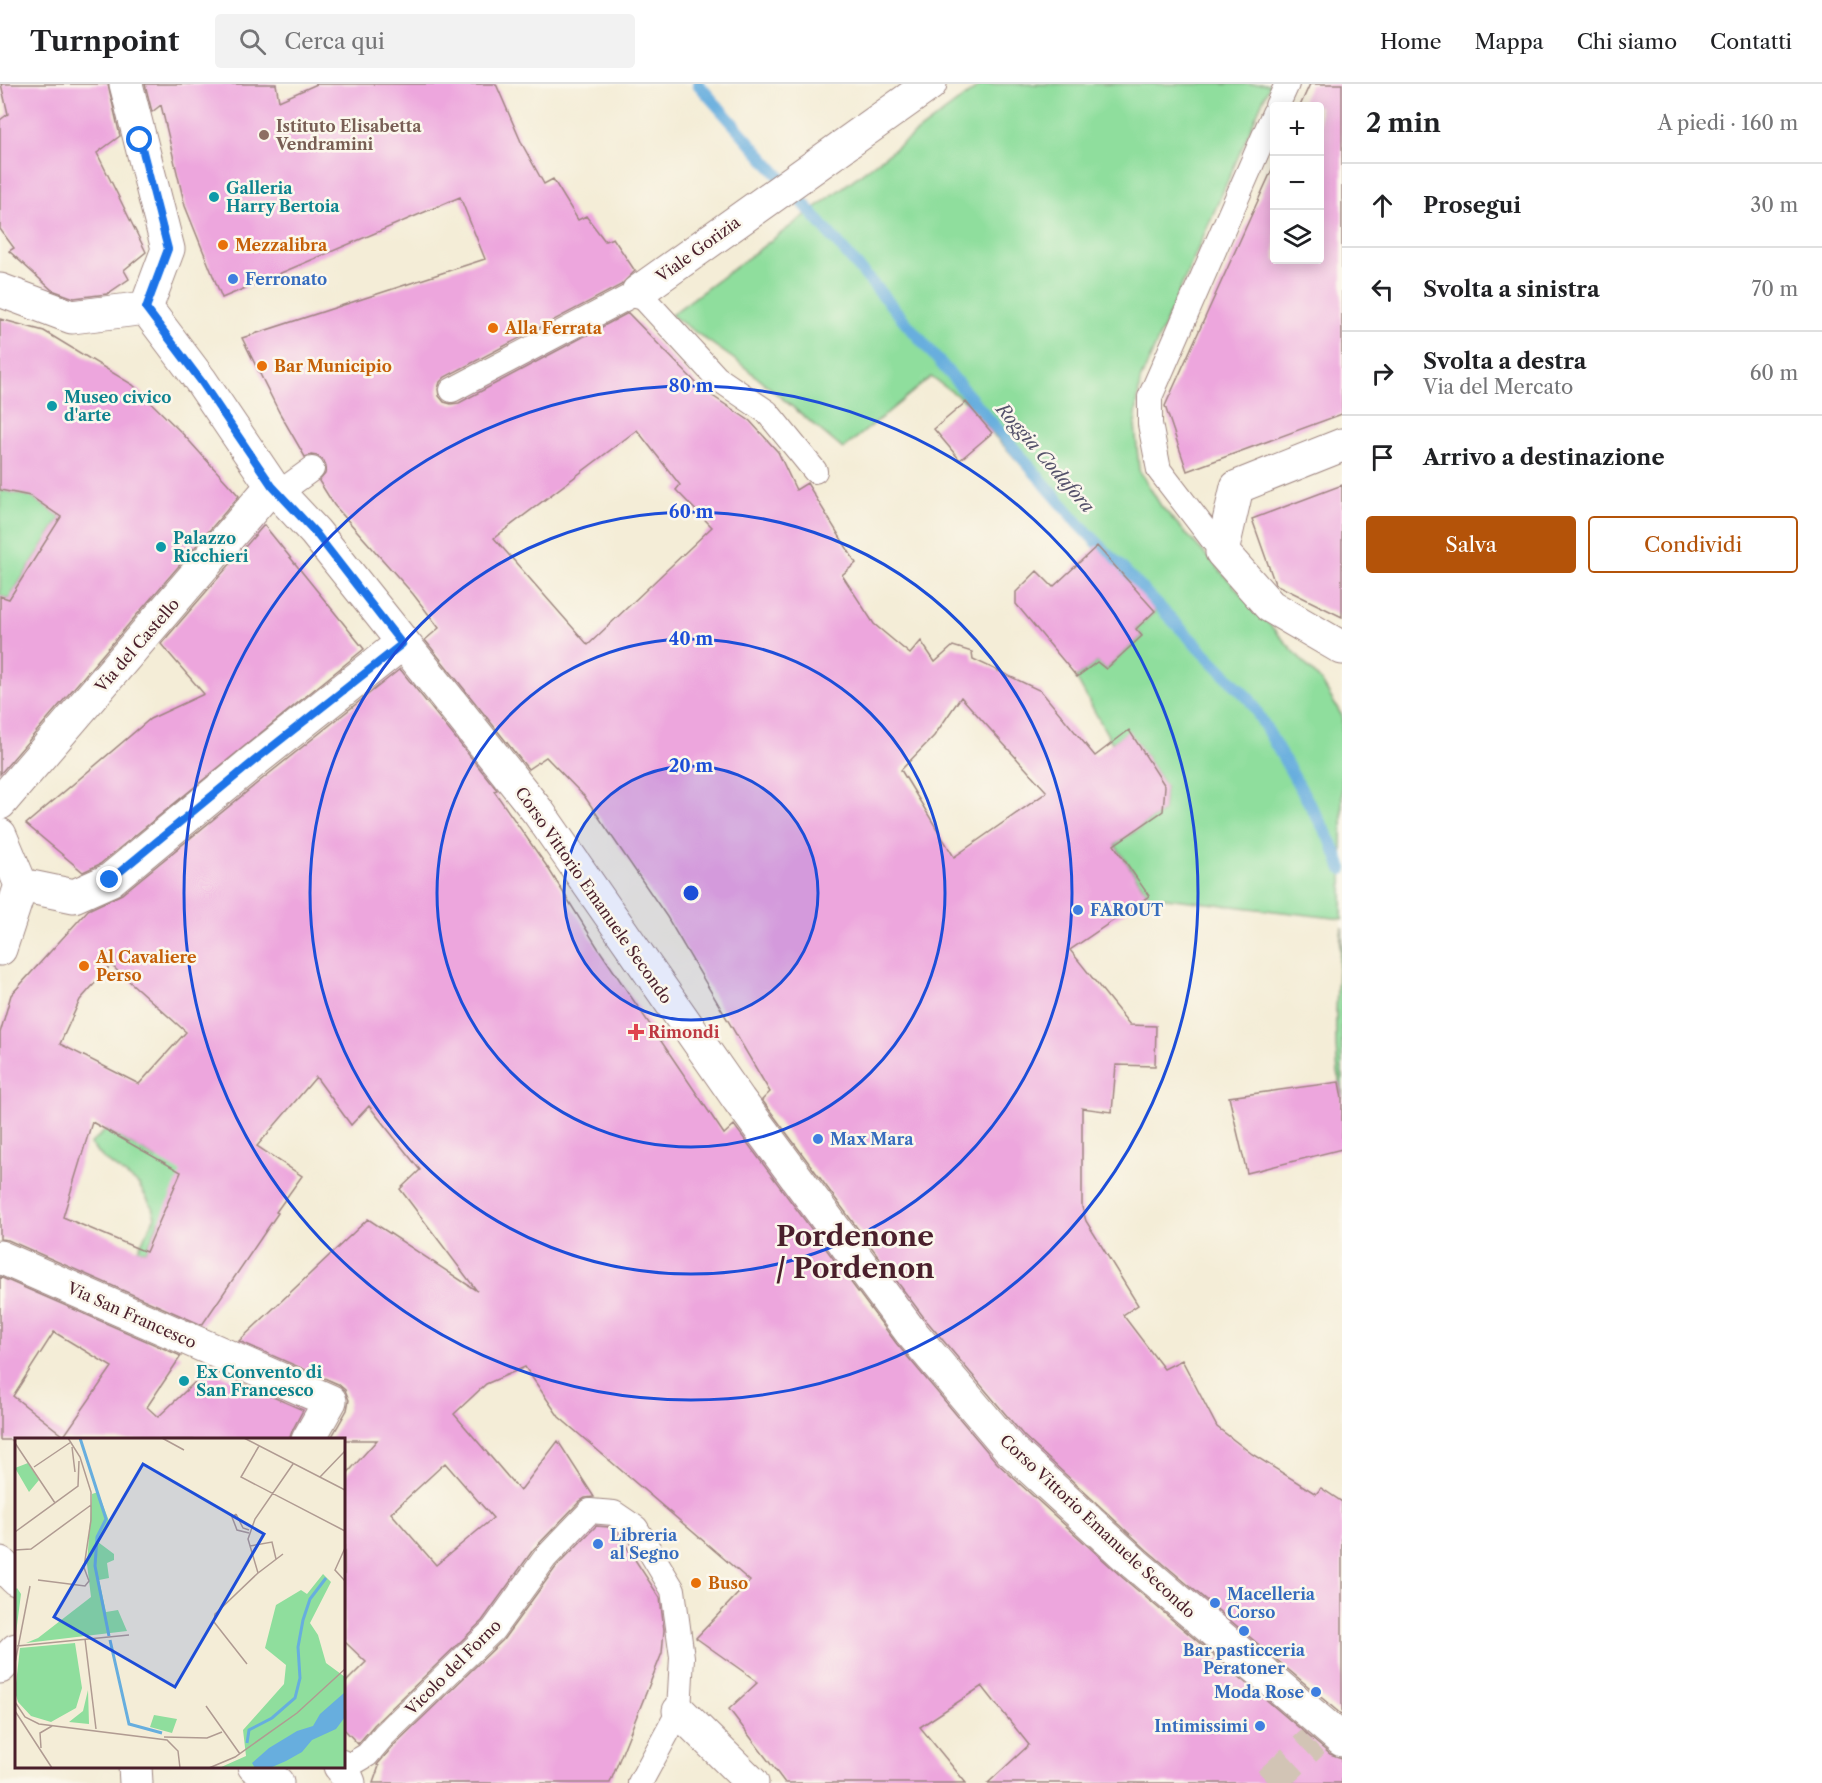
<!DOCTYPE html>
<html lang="it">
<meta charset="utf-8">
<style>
:root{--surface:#fff;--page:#f2f2f2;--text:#202124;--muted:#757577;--line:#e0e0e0;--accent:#b45309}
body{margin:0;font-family:"Libre Caslon Text",serif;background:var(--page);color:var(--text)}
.controls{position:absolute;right:18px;top:18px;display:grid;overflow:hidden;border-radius:6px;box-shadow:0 3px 15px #0003}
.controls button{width:54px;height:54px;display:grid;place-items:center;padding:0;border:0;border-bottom:2px solid var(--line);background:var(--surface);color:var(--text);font:30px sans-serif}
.stop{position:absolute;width:18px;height:18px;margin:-14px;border:4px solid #1a73e8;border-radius:50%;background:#fff}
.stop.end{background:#1a73e8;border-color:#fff;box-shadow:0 2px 6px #0008}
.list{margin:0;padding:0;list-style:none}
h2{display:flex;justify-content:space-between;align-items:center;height:78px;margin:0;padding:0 24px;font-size:26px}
h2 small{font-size:20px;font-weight:400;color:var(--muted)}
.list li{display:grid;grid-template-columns:39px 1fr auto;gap:18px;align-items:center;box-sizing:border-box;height:84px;padding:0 24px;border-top:2px solid var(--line)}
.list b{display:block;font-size:22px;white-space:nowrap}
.list p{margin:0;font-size:20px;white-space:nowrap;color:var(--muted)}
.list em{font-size:20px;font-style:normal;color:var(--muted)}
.actions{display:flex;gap:12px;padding:18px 24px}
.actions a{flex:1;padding:14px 0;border:2px solid var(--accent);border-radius:6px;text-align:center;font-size:21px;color:var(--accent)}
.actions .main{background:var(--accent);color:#fff}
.icon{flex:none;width:33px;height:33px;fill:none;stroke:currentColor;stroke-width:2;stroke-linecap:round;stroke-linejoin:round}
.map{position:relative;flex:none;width:1342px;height:1699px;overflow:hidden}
header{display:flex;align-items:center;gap:36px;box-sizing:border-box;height:84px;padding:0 30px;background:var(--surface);border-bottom:2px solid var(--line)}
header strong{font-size:28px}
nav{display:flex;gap:33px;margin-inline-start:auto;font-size:21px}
.search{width:420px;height:54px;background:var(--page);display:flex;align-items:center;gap:15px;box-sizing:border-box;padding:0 21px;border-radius:6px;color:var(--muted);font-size:22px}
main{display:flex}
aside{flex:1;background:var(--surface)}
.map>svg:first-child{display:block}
.green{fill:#8fde9d;stroke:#6c7e64;stroke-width:1.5}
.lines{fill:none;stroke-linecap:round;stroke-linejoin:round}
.stream{stroke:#67aede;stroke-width:12}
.building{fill:#eda6dd;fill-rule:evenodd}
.street-tunnel{stroke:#d2c4b5;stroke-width:33;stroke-dasharray:33 16;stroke-linecap:butt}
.lane-casing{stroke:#9f8681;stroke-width:26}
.street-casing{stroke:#9f8681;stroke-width:35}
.lane{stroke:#fff;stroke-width:24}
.street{stroke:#fff;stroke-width:33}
.route{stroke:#1a73e8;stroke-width:8}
.ring{fill:none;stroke:#1d4ed8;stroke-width:3}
.education-dot{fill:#8d6e63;stroke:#fbf7ec;stroke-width:2}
.culture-dot{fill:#0f9aa8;stroke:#fbf7ec;stroke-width:2}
.food-dot{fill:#e8710a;stroke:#fbf7ec;stroke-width:2}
.shop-dot{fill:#3f7fe0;stroke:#fbf7ec;stroke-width:2}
.health-dot{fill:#e0444e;stroke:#fbf7ec;stroke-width:2}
.labels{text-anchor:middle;stroke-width:5;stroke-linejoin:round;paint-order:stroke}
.education-label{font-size:16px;font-weight:bold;fill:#785e54;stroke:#fbf7ec;text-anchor:start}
.culture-label{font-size:16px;font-weight:bold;fill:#0d838f;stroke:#fbf7ec;text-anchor:start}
.food-label{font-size:16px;font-weight:bold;fill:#c56008;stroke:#fbf7ec;text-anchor:start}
.street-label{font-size:16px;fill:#4a1f2b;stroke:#fbf7ec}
.shop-label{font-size:16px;font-weight:bold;fill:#366cbe;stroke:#fbf7ec;text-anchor:start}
.health-label{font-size:16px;font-weight:bold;fill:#be3a42;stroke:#fbf7ec;text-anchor:start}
.water-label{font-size:18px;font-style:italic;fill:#54516a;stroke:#fbf7ec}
.town-label{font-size:28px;font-weight:bold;fill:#4a1f2b;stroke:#fbf7ec}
.inset-river{fill:none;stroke:#67aede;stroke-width:3}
.inset-road{fill:none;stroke:#b09b92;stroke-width:1.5}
.view{fill:#1d4ed8;fill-opacity:0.15;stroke:#1d4ed8;stroke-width:3}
.inset-edge{fill:none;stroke:#4a1f2b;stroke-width:3}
.centre{fill:#1d4ed8;stroke:#fbf7ec;stroke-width:3}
.ring-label{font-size:18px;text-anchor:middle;font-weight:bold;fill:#1d4ed8;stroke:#fbf7ec;stroke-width:5;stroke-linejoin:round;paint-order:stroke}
</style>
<header>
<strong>Turnpoint</strong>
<div class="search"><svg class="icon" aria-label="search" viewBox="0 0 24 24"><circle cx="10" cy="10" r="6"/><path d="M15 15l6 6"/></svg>Cerca qui</div>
<nav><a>Home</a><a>Mappa</a><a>Chi siamo</a><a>Contatti</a></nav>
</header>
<main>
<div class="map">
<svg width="1342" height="1699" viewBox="0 0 1342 1699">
<rect width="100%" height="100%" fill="#fbf7ec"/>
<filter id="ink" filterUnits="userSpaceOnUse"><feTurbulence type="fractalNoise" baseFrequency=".0167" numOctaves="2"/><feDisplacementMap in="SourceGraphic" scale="12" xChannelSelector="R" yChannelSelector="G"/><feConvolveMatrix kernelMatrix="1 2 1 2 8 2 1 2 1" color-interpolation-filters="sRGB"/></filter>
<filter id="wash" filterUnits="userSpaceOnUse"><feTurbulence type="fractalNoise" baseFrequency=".008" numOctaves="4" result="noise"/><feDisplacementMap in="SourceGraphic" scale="24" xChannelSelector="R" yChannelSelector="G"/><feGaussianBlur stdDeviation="1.35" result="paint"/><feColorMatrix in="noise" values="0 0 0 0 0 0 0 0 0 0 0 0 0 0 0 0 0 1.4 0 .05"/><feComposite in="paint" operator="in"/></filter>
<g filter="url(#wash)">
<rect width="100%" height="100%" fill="#f4edd7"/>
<!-- green -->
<path class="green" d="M982,0H1270L1140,297L1135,340L1139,386L1161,422L1321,597L1342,632V835L1149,812L1115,761L1163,727L1165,702L1129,647L1112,659L1076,594L1097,578L1106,585L1142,552L1136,545L1155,527L992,349L966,318L931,293L843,365L741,280L671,231Z
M0,406L30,412L61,433L9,515L0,512Z
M1342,843V1014C1331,962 1337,897 1342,843Z
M184,1035L212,1054L167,1141L159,1137L146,1168L138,1165L155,1133L152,1123L139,1101L103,1074L90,1060L106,1046L156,1074Z"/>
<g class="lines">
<!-- stream -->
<path class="stream" d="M698,0L804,120L1079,440L1250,616L1332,759L1342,785"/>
</g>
<g id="blocks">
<!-- building -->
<path class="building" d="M1,0H108L120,52L97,69L146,168L124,186L129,195L107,210L74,214L52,206L9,167L14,164L0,145V36L8,30Z
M145,0H276L279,17L317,0H496L522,60L544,100L553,95L578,136L586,132L605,157L613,154L635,187L621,201L445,293L440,298L438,305L439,312L444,318L451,320L459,319L628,229L702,305L750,337L778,368L796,406L807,399L856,479L842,491L874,540L910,570L921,557L935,578L953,562L972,568L973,575L1041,607L1095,672L1129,646L1165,702L1163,727L1114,761L1149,812L1070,866L1130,941L1156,942L1155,982L1116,981L1112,1028L1082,1024V1123L1086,1137L1138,1221L1123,1231L1164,1285L1182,1276L1217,1343L1252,1370L1316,1410L1321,1404L1342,1418V1631L1147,1466L1024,1352L925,1235L762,1016L770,1008L667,833L585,713L546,673L528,685L425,556L439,544L413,510L334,421L319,397L325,390L326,383L324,377L317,372L311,371L305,373L279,328L242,254L485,175L460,113L222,214L185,122L161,21L152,28ZM637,346L680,401L676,406L712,443L588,561L494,454ZM961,613L1047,708L954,773L901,686L934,652Z
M1310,0H1342V330L1187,387L1165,322L1275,79V176H1320V22H1300Z
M0,235L44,247L133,301L182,349L239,412L0,690V512L9,515L61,433L30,412L0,406Z
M966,318L992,349L960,376L934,345Z
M1342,401V533L1275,500L1252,435Z
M264,441L364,565L100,780L83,788L26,740L150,635L204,610L161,560Z
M1097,462L1155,527L1136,545L1142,552L1106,585L1097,578L1077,593L1016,520V508L1037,487L1053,503Z
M400,585L497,706L494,707L548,784L598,864L724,1050L734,1041L896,1259L997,1379L1123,1494L1330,1670L1342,1674V1699H988L1029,1661L982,1602L920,1643L966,1699H785L729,1625L758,1598L696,1554L750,1497L559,1333L525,1283L486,1300L454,1330L520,1407L558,1357L594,1413L585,1414L580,1417L533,1466L482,1537L374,1641L358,1660L344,1645V1600L366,1578L344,1557V1393L377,1356H330L347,1326L349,1316L345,1306L338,1300L239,1257L368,1135L477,1207L400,1105L420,1086L369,1022L351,1041L316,993L257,1062L302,1092L276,1128L278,1129L202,1241L8,1156L0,1155V949L11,911L88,826L122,810L266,692ZM111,881L186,948L139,1000L60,960L80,916ZM92,1038L181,1088L146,1168L63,1133ZM445,1379L493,1434L436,1481L391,1429Z
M1339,998L1342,1014V1065L1247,1089L1229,1013Z
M0,1193L181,1272L147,1323L158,1333L209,1285L303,1326L292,1347L289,1356H0ZM54,1248L112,1283L64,1352L13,1312Z
M596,1442L609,1443L617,1448L660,1514L664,1546L662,1569L610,1699H373L379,1682L377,1681L394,1661L503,1556L556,1483Z"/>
</g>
</g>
<g filter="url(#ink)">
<use href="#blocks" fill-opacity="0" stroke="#9f8681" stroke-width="1.5"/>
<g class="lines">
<!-- street-tunnel -->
<path class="street-tunnel" d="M1269,1699L1313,1658"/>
<defs>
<path id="lane" d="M1277,22L1287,0
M452,306L638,208L717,294L767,328L815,387
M279,409L312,385
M1222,468L1159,386L1150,340V313L1274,29
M343,1685L367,1671L384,1651L493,1546L545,1474L590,1427L614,1429L636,1444L673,1506L682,1573L679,1627L640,1699"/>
<path id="street" d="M126,0L168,165L146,224
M0,206L72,233L146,224
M638,208L930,0
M146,224L201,297L272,402L315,448L539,729L739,1016L910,1247L1010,1365L1135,1480L1342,1656
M1342,361L1237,403L1222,468L1270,522L1342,564
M0,719L272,402
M0,751L21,801L0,865
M21,801L74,812L110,796L254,677L402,559
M0,1173L330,1317L308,1356
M0,1479L16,1495
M0,1583L16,1566
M679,1627L752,1699
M135,1682L136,1699
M254,1682L277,1699
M340,1682L343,1685L349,1699"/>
</defs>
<!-- lane casing -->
<use href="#lane" class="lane-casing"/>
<!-- street casing -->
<use href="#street" class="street-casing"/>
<!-- lane -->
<use href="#lane" class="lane"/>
<!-- street -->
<use href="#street" class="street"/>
</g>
</g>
<g class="lines" filter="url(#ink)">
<!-- route -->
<path class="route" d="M110,796L254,677L402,560L315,448L272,402L201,297L146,224L168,165L140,56"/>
</g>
<!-- distance rings -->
<circle cx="691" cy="809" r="127" fill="#1d4ed8" fill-opacity=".12"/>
<g class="ring">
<circle cx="691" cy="809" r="127"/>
<circle cx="691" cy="809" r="254"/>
<circle cx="691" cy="809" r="381"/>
<circle cx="691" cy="809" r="507"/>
</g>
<!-- markers -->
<circle class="education-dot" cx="264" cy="51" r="6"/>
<g class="culture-dot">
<circle cx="214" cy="113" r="6"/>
<circle cx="52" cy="322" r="6"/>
<circle cx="161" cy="463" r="6"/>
<circle cx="184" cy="1297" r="6"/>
</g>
<g class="food-dot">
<circle cx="223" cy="161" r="6"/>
<circle cx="493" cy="244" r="6"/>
<circle cx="262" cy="282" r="6"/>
<circle cx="84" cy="882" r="6"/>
<circle cx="696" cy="1499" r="6"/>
</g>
<g class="shop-dot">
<circle cx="233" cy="195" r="6"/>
<circle cx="1078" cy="826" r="6"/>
<circle cx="818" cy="1055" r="6"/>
<circle cx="598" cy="1460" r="6"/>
<circle cx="1215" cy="1519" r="6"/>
<circle cx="1244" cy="1547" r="6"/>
<circle cx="1316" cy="1608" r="6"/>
<circle cx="1260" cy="1642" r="6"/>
</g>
<path class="health-dot" d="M633 939h6v6h6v6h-6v6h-6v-6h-6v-6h6z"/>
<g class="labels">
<!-- education labels -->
<g class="education-label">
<text x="276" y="48">Istituto Elisabetta<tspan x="276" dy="18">Vendramini</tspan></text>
</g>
<!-- culture labels -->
<g class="culture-label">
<text x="226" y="110">Galleria<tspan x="226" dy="18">Harry Bertoia</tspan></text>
<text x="64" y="319">Museo civico<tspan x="64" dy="18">d'arte</tspan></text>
<text x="173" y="460">Palazzo<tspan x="173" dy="18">Ricchieri</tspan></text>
<text x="196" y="1294">Ex Convento di<tspan x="196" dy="18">San Francesco</tspan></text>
</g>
<!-- food labels -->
<g class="food-label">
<text x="235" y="167">Mezzalibra</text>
<text x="505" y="250">Alla Ferrata</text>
<text x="274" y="288">Bar Municipio</text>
<text x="96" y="879">Al Cavaliere<tspan x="96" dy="18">Perso</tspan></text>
<text x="708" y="1505">Buso</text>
</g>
<!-- street labels -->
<g class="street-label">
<text transform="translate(698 165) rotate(-36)" y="6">Viale Gorizia</text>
<text transform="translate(137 561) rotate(-49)" y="6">Via del Castello</text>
<text transform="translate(594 811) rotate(55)" y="6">Corso Vittorio Emanuele Secondo</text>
<text transform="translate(132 1231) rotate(24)" y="6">Via San Francesco</text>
<text transform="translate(1098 1442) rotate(43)" y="6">Corso Vittorio Emanuele Secondo</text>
<text transform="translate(453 1583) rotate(-45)" y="6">Vicolo del Forno</text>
</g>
<!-- shop labels -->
<g class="shop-label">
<text x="245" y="201">Ferronato</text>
<text x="1090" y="832">FAROUT</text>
<text x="830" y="1061">Max Mara</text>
<text x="610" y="1457">Libreria<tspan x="610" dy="18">al Segno</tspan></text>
<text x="1227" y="1516">Macelleria<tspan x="1227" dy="18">Corso</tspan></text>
<text x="1244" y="1572" text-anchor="middle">Bar pasticceria<tspan x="1244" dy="18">Peratoner</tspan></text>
<text x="1304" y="1614" text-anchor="end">Moda Rose</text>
<text x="1248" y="1648" text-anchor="end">Intimissimi</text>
</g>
<!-- health labels -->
<g class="health-label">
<text x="648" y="954">Rimondi</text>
</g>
<!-- water labels -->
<g class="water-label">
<text transform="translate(1045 374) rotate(49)" y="6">Roggia Codafora</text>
</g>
<!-- town labels -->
<g class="town-label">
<text x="855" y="1162">Pordenone<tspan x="855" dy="32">/ Pordenon</tspan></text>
</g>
</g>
<!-- overview -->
<g transform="translate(15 1354)">
<rect width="330" height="330" fill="#f4edd7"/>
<path d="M13,25L24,42L14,54L0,30ZM83,54L94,83L83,104L99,116V122L92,125L94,140L84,142L91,174L103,172L112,193L11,205L23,200L76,159L72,126L77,56ZM308,136L316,144L295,185L303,197L311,225L330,239V330H204L231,318L228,292L269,246L271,227L250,210L261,167L286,152L292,156ZM2,150L6,156L0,203V152ZM60,205L67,250L61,270L36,284L16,278L3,264L0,254L5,210ZM73,252L74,286L54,284L68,273ZM139,277L162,281L157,295L135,289Z" fill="#8fde9d"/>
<path d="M330,254V279L321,291L297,302L287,314L271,323L255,330H240L237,325L254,310L282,293L298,288L305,276Z" fill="#67aede"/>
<path class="inset-river" d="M65,0L91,81L82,99L80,128L94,198M95,202L114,286L147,295M232,305L234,292L257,280L280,260L285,240L283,209L288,182L295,161L311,140"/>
<path class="inset-road" d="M53,0L65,19L76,54V82L69,129M147,0L169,12M229,0L330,52M0,5L40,65M244,8L226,39L330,93M57,9L60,34M19,29L56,4M305,39L330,13M221,76L217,79L222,92L234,95M221,76L228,90L234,92M0,94L63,48L64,23M235,108L257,104L261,121M330,110L320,132L330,143M0,112L16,111L76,67M268,116L243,135L233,101L240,81L278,26M23,142L70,148L74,143L68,127M70,201L81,291M2,208L114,197M0,225L15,148M232,226L199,184L200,176L243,135M0,264L10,279L24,286L152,302L163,313L165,330M191,268L225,316M0,273L37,330M149,299L192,300L207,294M26,310L25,295L37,288M194,330L220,319L282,275L330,231"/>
<path class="view" d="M128,26L249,96L160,249L39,179Z"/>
<rect width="330" height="330" class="inset-edge"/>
</g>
<circle cx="691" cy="809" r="9" class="centre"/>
<g class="ring-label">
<text x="691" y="308">80 m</text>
<text x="691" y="434">60 m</text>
<text x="691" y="561">40 m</text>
<text x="691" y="688">20 m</text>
</g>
</svg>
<div class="controls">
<button>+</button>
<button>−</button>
<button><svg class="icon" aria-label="layers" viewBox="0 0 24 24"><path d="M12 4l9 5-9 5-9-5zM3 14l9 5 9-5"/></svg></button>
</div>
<div class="stop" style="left:140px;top:56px"></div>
<div class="stop end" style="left:110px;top:796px"></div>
</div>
<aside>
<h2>2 min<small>A piedi · 160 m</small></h2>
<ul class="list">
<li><svg class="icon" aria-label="ahead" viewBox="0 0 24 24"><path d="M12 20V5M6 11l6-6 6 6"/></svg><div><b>Prosegui</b></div><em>30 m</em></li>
<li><svg class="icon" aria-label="left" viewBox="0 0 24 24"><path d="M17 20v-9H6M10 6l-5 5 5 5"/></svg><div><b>Svolta a sinistra</b></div><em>70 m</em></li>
<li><svg class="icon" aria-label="right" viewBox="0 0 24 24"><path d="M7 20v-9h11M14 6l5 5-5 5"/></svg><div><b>Svolta a destra</b><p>Via del Mercato</p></div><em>60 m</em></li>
<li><svg class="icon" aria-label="arrive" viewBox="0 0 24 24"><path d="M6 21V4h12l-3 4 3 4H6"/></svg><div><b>Arrivo a destinazione</b></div></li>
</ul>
<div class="actions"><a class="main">Salva</a><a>Condividi</a></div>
</aside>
</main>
